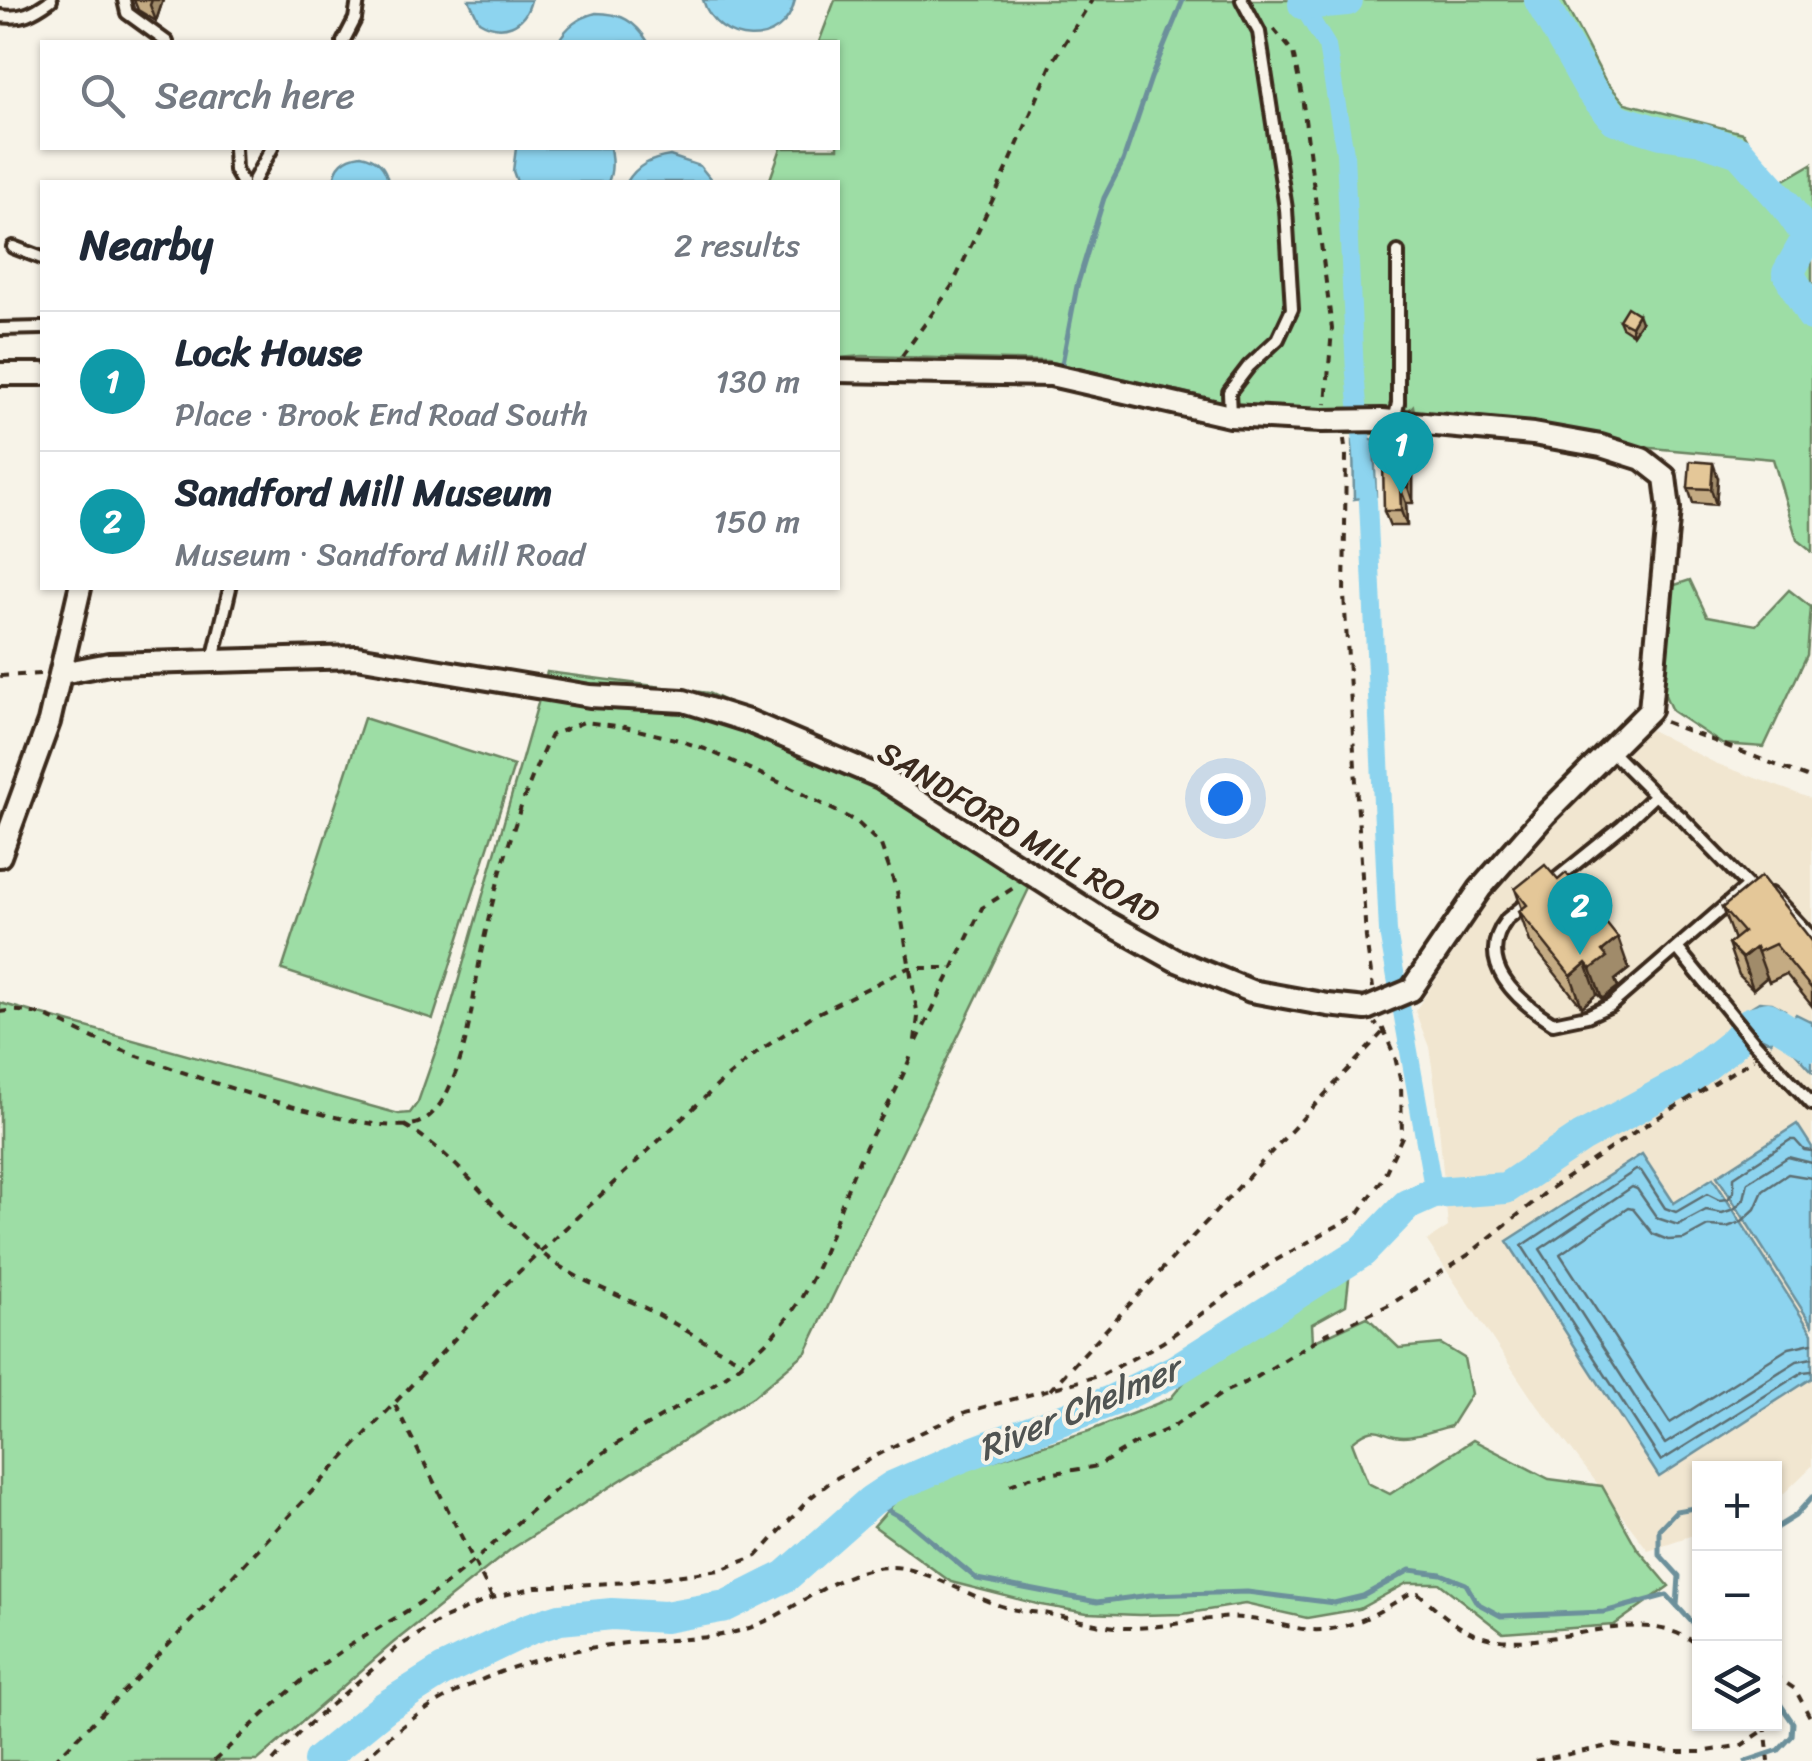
<!DOCTYPE html>
<meta charset="utf-8">
<style>
:root{--surface:#fff;--page:#f2f2f3;--text:#1f2937;--muted:#747a83;--line:#e0e1e3;--accent:#3b2a1e}
body{margin:0;font-family:Sriracha,sans-serif;background:var(--page);color:var(--text)}
.controls{position:absolute;right:30px;bottom:30px;display:grid;overflow:hidden;border-radius:0px;box-shadow:0 2px 8px #0004}
.controls button{width:90px;height:90px;display:grid;place-items:center;padding:0;border:0;border-bottom:2px solid var(--line);background:var(--surface);color:var(--text);font:50px sans-serif}
.you{position:absolute;left:1225px;top:798px;width:35px;height:35px;margin:-25px;border:8px solid #fff;border-radius:50%;background:#1a73e8;box-shadow:0 0 0 15px #1a73e833}
.badge{display:grid;place-items:center;width:65px;height:65px;border-radius:50%;background:var(--accent);color:#fff;font-size:32px;font-weight:700}
.pin{position:absolute;translate:-50% -82px;filter:drop-shadow(0 2px 5px #0008)}
.pin::after{content:'';position:absolute;top:52px;width:35px;height:30px;background:inherit;clip-path:polygon(0 0,100% 0,50% 100%)}
.list{margin:0;padding:0;list-style:none}
h2{display:flex;justify-content:space-between;align-items:center;height:130px;margin:0;padding:0 40px;font-size:42px}
h2 small{font-size:32px;font-weight:400;color:var(--muted)}
.list li{display:grid;grid-template-columns:65px 1fr auto;gap:30px;align-items:center;box-sizing:border-box;height:140px;padding:0 40px;border-top:2px solid var(--line)}
.list b{display:block;font-size:38px;white-space:nowrap}
.list p{margin:0;font-size:32px;white-space:nowrap;color:var(--muted)}
.list em{font-size:32px;font-style:normal;color:var(--muted)}
.icon{flex:none;width:55px;height:55px;fill:none;stroke:currentColor;stroke-width:2;stroke-linecap:round;stroke-linejoin:round}
.map{position:relative;flex:none;width:1812px;height:1761px;overflow:hidden}
.search{position:absolute;background:var(--surface);box-shadow:0 2px 8px #0004;left:40px;top:40px;width:800px;height:110px;display:flex;align-items:center;gap:25px;box-sizing:border-box;padding:0 35px;border-radius:0px;color:var(--muted);font-size:38px}
.panel{position:absolute;background:var(--surface);box-shadow:0 2px 8px #0004;left:40px;top:180px;width:800px;height:410px;border-radius:0px}
.map>svg:first-child{display:block}
.built{fill:#f1e6d0}
.green{fill:#9ddda5;stroke:#6c8462;stroke-width:2.5}
.water{fill:#8dd4ef;stroke:#6c909b;stroke-width:2.5}
.lines{fill:none;stroke-linecap:round;stroke-linejoin:round}
.shore{stroke:#5c6e72;stroke-width:2.5}
.stream{stroke:#6c909b;stroke-width:5}
.canal{stroke:#8dd4ef;stroke-width:18}
.river{stroke:#8dd4ef;stroke-width:32}
.service-casing{stroke:#3b2a1e;stroke-width:18}
.minor-casing{stroke:#3b2a1e;stroke-width:28}
.path{stroke:#3b2a1e;stroke-width:4;stroke-dasharray:8 8;stroke-linecap:butt}
.service{stroke:#f7f3e8;stroke-width:10}
.minor{stroke:#f7f3e8;stroke-width:20}
.minor-bridge-casing{stroke:#3b2a1e;stroke-width:28;stroke-linecap:butt}
.minor-bridge{stroke:#f7f3e8;stroke-width:20}
.wall{fill:#c4ab83;stroke:#3b2a1e;stroke-width:2.5}
.shaded-wall{fill:#a08b6a;stroke:#3b2a1e;stroke-width:2.5}
.building{fill:#e4c798;stroke:#3b2a1e;stroke-width:2.5}
.labels{text-anchor:middle;stroke-width:8;stroke-linejoin:round;paint-order:stroke}
.street-label{font-size:32px;fill:#3b2a1e;stroke:#f7f3e8}
.water-label{font-size:35px;font-style:italic;fill:#505452;stroke:#f7f3e8}
</style>
<div class="map">
<svg width="1812" height="1761" viewBox="0 0 1812 1761">
<rect width="100%" height="100%" fill="#f7f3e8"/>
<filter id="ink" filterUnits="userSpaceOnUse"><feTurbulence type="fractalNoise" baseFrequency=".01" numOctaves="2"/><feDisplacementMap in="SourceGraphic" scale="20" xChannelSelector="R" yChannelSelector="G"/><feConvolveMatrix kernelMatrix="1 2 1 2 8 2 1 2 1" color-interpolation-filters="sRGB"/></filter>
<g filter="url(#ink)">
<!-- built -->
<path class="built" d="M1639,724L1715,763L1812,799V1466L1775,1502L1774,1468H1700L1699,1533L1648,1550L1531,1397L1427,1241L1448,1227L1436,1093L1429,1047L1415,1011L1472,925L1497,880Z"/>
<!-- green -->
<path class="green" d="M835,0H1563L1605,80L1625,103L1743,133L1774,186L1812,164V552L1797,540L1773,459L1640,447L1414,411L1413,406L1387,434L1306,433L1214,420L1210,398L1047,361L863,356L838,358V182H769L781,148H838V42H819Z
M1690,580L1707,616L1756,625L1789,590L1811,607L1807,655L1764,747L1722,744L1672,711L1664,693L1660,670L1672,586Z
M547,672L708,693L882,772L1036,874L806,1352L754,1396L510,1550L393,1643L257,1761H0V1003L399,1114L410,1113L418,1102L449,1013Z
M364,718L514,766L433,1019L282,970Z
M1332,1277L1349,1279L1346,1305L1312,1324L1313,1342L1367,1317L1399,1348L1441,1344L1464,1358L1471,1394L1451,1426C1437,1429 1419,1437 1404,1437C1379,1437 1380,1419 1352,1442L1368,1483L1390,1494L1473,1440L1549,1479L1602,1486L1637,1548L1669,1586L1614,1625L1503,1633L1439,1583H1407L1359,1609L1307,1618L1245,1604L1183,1614L1139,1615L1087,1613L1041,1605L951,1582L874,1526L908,1487L1089,1431L1171,1398L1185,1381L1222,1352L1262,1328Z"/>
<!-- water -->
<path class="water" d="M469,0H531C525,26 502,35 479,21Z
M703,0H795C784,51 717,47 703,0Z
M596,13C621,13 635,21 648,42H558C567,26 578,18 596,13Z
M516,148H610C612,160 613,171 608,182H517L513,171Z
M361,155C377,158 386,166 388,182H334C335,166 345,157 361,155Z
M670,156L700,166L713,182H627C637,165 651,159 670,156Z
M1353,440H1374L1376,496L1354,499Z
M1759,1002L1772,1003L1785,1010L1771,1042L1755,1034L1738,1015Z
M1796,1014L1812,1022V1071L1781,1037Z
M1797,1124L1812,1147V1325L1717,1176Z
M1642,1154L1674,1203L1713,1178L1812,1333V1378L1659,1477L1507,1241Z"/>
<g class="lines">
<!-- shore -->
<path class="shore" d="M1812,1151L1804,1150L1795,1140H1790L1734,1177V1191L1728,1199L1719,1200L1707,1194L1676,1212L1665,1208L1641,1171L1636,1170L1522,1246L1661,1461L1803,1372L1812,1371
M1812,1163L1788,1157L1748,1182L1744,1199L1734,1209L1722,1213L1706,1210L1678,1225L1657,1218L1637,1189L1632,1187L1540,1249L1665,1444L1797,1361L1812,1358
M1812,1178L1788,1174L1763,1191L1755,1209L1741,1222L1727,1227L1708,1226L1684,1239L1668,1240L1653,1234L1633,1209L1628,1208L1560,1254L1670,1423L1789,1348L1812,1343"/>
<!-- stream -->
<path class="stream" d="M1061,369L1077,286L1104,198L1123,161L1151,78L1183,0
M871,1501L906,1520L977,1579L1097,1602L1150,1595L1247,1592L1334,1603L1363,1596L1410,1570L1441,1574L1466,1584L1477,1603L1501,1616L1604,1612L1667,1595L1700,1631
M1774,1529L1795,1516L1812,1497
M1677,1606L1679,1576L1659,1554V1529L1676,1511L1694,1508L1700,1515
M1746,1761L1779,1750L1792,1736L1793,1723L1774,1695"/>
<!-- canal -->
<path class="canal" d="M1299,0L1327,46L1345,153L1355,374L1368,502L1388,932L1434,1193"/>
<!-- river -->
<path class="river" d="M1540,0L1591,90L1615,119L1661,133L1701,139L1739,152L1786,205L1808,237L1788,273L1812,315
M1304,4L1347,0
M319,1761L385,1707L442,1671L529,1629L560,1619L612,1614L665,1617L726,1606L786,1576L871,1501L892,1487L961,1457L1111,1401L1174,1371L1362,1252L1407,1205L1434,1193L1506,1188L1582,1137L1687,1080L1730,1046L1750,1023L1768,1018L1812,1045"/>
<defs>
<path id="service" d="M124,0L127,13L167,42
M0,16C22,19 33,13 51,0
M343,42L355,19L358,0
M234,148L235,170L242,182
M253,182L272,148
M13,247L42,258
M0,329L42,328
M1230,415L1229,392L1249,366L1278,339L1292,309L1286,209L1259,32L1242,0
M1394,421L1398,403V252
M213,660L230,588
M1610,750L1655,795
M1655,795L1681,817L1748,886L1611,1005L1587,1016L1553,1023C1516,1000 1474,962 1507,919L1622,826Z
M1771,894L1812,938
M1677,948L1753,1041L1812,1104"/>
<path id="minor" d="M838,371L1051,375L1230,416L1322,421L1382,420L1533,434L1601,446L1642,459L1665,477L1669,509L1650,710L1546,814L1480,889L1411,990
M0,374H42
M62,673L109,664L357,657L590,696L684,701L748,721L880,777L1103,920L1175,960L1251,991L1328,1005L1366,1009
M0,856L49,722L80,588"/>
</defs>
<!-- service casing -->
<use href="#service" class="service-casing"/>
<!-- minor casing -->
<use href="#minor" class="minor-casing"/>
<!-- path -->
<path class="path" d="M1274,29L1293,52L1302,96L1332,329L1326,404
M902,356L952,286L1008,167L1052,63L1092,0
M1344,439L1346,456L1344,595L1366,938L1373,988
M0,676L42,674
M1665,722L1812,779
M0,1012C40,1005 72,1030 107,1044C163,1067 363,1138 415,1124C432,1119 443,1102 450,1086C469,1046 473,996 481,953C495,885 520,796 551,735L584,722L625,727L675,739L705,749L781,783L857,822L881,845L897,891L918,1017L914,1048
M917,1041L982,908L1018,885
M404,1125C459,1156 493,1211 540,1251C572,1280 612,1291 649,1310C681,1326 711,1347 744,1362
M1050,1390L1382,1033L1375,1023
M395,1405L492,1597
M1010,1485L1030,1477L1098,1466L1136,1443L1171,1428L1224,1392L1257,1377L1326,1334L1391,1304L1468,1255L1550,1189L1636,1131L1754,1059
M1774,1675L1795,1689L1812,1721
M1765,1724L1769,1761
M54,1761L144,1671L506,1284L718,1085L759,1051L812,1016L908,968H954
M214,1761C254,1724 294,1683 340,1652C376,1628 415,1609 448,1582C498,1542 542,1498 593,1460C657,1414 740,1381 788,1317C821,1275 834,1220 854,1172C872,1130 898,1093 913,1050
M273,1761L301,1731L397,1648L442,1619L492,1598L536,1587L630,1582L720,1570L757,1556L810,1498L833,1480L903,1441L966,1412L1102,1375L1163,1342L1271,1263L1358,1214L1382,1180L1402,1137L1401,1083L1395,1057L1380,1022
M363,1761C434,1689 527,1653 626,1643C667,1639 706,1641 746,1629C794,1614 838,1567 891,1567C923,1566 975,1601 1012,1609C1024,1612 1037,1612 1049,1614C1074,1619 1099,1626 1124,1628C1157,1629 1189,1620 1221,1618C1252,1615 1281,1627 1311,1630C1348,1632 1379,1612 1409,1594L1418,1593C1436,1608 1452,1625 1474,1634C1547,1661 1633,1596 1700,1646
M1535,1761L1614,1745L1672,1752H1702L1742,1745L1763,1731"/>
<!-- service -->
<use href="#service" class="service"/>
<!-- minor -->
<use href="#minor" class="minor"/>
<defs>
<path id="minor-bridge" d="M1366,1009L1411,990"/>
</defs>
<!-- minor-bridge casing -->
<use href="#minor-bridge" class="minor-bridge-casing"/>
<!-- minor-bridge -->
<use href="#minor-bridge" class="minor-bridge"/>
</g>
<!-- wall -->
<path class="wall" d="M134,0H163L156,21L138,10Z
M1619,320L1641,322L1633,334L1622,327Z
M1418,437V461H1408L1413,474V503H1406L1407,526H1390L1384,511L1402,459L1397,446Z
M1718,478L1716,505L1693,503L1688,488Z
M1515,889L1629,969L1615,980L1618,987L1602,999L1597,994L1582,1007L1530,942L1519,911L1522,909Z
M1722,908L1812,941V1006L1786,974L1769,982L1767,977L1753,989L1739,975L1728,944L1734,940Z"/>
<!-- shaded-wall -->
<path class="shaded-wall" d="M152,0H163L156,21L150,5Z
M1638,314L1641,322L1633,334L1631,326Z
M1413,422L1418,437V461L1412,446Z
M1407,459L1413,474V503L1408,487Z
M1713,463L1718,478L1716,505L1711,489Z
M1400,487L1406,503L1407,526L1401,511Z
M1618,938L1629,969L1615,980L1618,987L1602,999L1591,969L1602,951Z
M1756,947L1767,977L1753,989L1742,958Z
M1586,963L1597,994L1582,1007L1571,976Z"/>
<!-- building -->
<path class="building" d="M1627,307L1638,314L1631,326L1619,320Z
M1397,420L1413,422L1412,446H1397Z
M1383,459H1407L1408,487H1400L1401,511H1384Z
M1690,461L1713,463L1711,489L1688,488Z
M1545,865L1558,880L1566,873L1618,938L1602,951L1607,957L1591,969L1586,963L1571,976L1519,911L1527,905L1515,889Z
M1761,876L1812,941V989L1775,944L1758,952L1756,947L1742,958L1728,944L1743,932L1722,908Z"/>
</g>
<g class="labels">
<!-- street labels -->
<g class="street-label">
<text transform="translate(1019 832) rotate(31)" y="11">SANDFORD MILL ROAD</text>
</g>
<!-- water labels -->
<g class="water-label">
<text transform="translate(1079 1408) rotate(-23)" y="12">River Chelmer</text>
</g>
</g>
</svg>
<div class="controls">
<button>+</button>
<button>−</button>
<button><svg class="icon" aria-label="layers" viewBox="0 0 24 24"><path d="M12 4l9 5-9 5-9-5zM3 14l9 5 9-5"/></svg></button>
</div>
<div class="you"></div>
<div class="pin badge" style="left:1401px;top:494px;background:#0f9aa8">1</div>
<div class="pin badge" style="left:1580px;top:955px;background:#0f9aa8">2</div>
<div class="search"><svg class="icon" aria-label="search" viewBox="0 0 24 24"><circle cx="10" cy="10" r="6"/><path d="M15 15l6 6"/></svg>Search here</div>
<section class="panel">
<h2>Nearby<small>2 results</small></h2>
<ul class="list">
<li><span class="badge" style="background:#0f9aa8">1</span><div><b>Lock House</b><p>Place · Brook End Road South</p></div><em>130 m</em></li>
<li><span class="badge" style="background:#0f9aa8">2</span><div><b>Sandford Mill Museum</b><p>Museum · Sandford Mill Road</p></div><em>150 m</em></li>
</ul>
</section>
</div>
